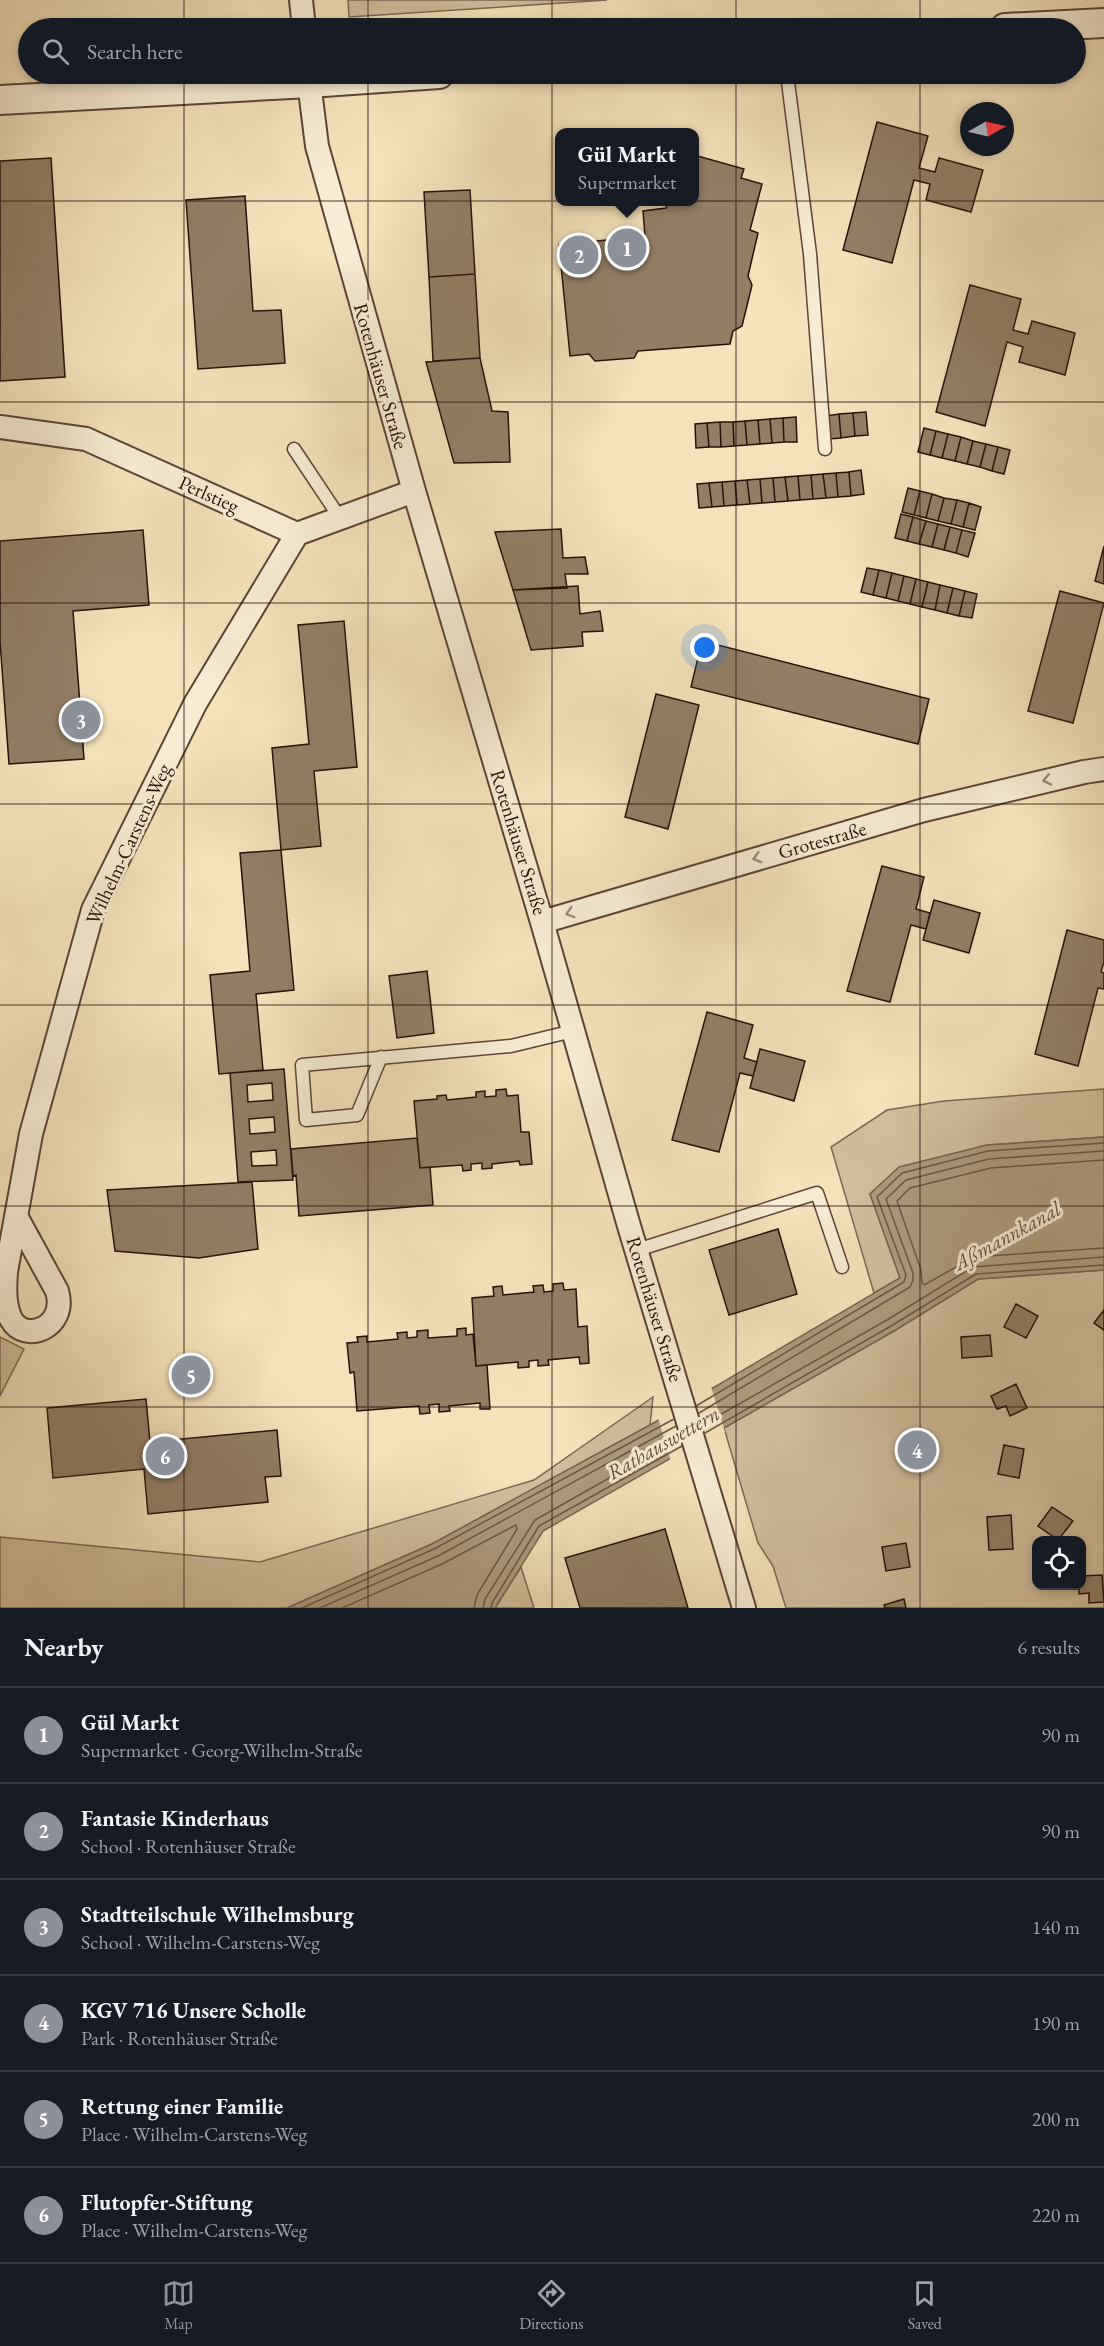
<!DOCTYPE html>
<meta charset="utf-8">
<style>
:root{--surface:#171b24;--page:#20242c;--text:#f1f3f6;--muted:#9ea1a6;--line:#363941;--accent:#8c9099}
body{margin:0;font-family:"EB Garamond",serif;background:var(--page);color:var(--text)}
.controls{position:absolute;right:18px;bottom:18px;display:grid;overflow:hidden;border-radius:12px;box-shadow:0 3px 9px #0003}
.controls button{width:54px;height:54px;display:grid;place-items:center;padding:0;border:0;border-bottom:2px solid var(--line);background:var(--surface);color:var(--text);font:30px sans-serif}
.compass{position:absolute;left:960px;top:102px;width:54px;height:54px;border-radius:50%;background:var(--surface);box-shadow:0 3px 9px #0003;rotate:82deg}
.you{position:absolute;left:705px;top:648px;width:21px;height:21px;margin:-15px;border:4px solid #fff;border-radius:50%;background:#1a73e8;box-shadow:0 0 0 9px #1a73e833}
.badge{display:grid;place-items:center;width:39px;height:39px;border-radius:50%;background:var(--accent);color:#fff;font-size:20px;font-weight:700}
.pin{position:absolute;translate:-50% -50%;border:3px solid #fff;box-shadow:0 2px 6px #0006}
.popup{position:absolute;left:555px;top:128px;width:144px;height:78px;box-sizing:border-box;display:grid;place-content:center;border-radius:12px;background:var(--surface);filter:drop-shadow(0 2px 4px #0005);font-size:20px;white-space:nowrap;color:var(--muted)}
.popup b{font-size:22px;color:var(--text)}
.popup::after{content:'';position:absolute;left:50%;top:100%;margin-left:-12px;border:12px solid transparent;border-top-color:var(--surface)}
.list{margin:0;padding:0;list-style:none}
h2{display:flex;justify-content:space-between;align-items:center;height:78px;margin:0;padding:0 24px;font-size:26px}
h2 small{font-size:20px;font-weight:400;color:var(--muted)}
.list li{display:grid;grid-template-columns:39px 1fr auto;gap:18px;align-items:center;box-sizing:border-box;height:96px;padding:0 24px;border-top:2px solid var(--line)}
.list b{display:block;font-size:22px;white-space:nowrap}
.list p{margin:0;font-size:20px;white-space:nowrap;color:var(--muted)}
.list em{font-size:20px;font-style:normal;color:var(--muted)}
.icon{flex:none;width:33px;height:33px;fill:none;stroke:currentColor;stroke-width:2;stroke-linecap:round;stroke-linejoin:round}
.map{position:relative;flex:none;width:1104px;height:1608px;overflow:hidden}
.search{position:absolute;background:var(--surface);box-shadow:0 3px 9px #0003;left:18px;right:18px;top:18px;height:66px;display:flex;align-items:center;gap:15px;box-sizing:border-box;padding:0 21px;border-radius:33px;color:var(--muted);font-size:22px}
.sheet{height:654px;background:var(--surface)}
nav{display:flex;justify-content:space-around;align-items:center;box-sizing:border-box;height:84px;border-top:2px solid var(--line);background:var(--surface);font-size:16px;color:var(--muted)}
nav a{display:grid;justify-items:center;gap:3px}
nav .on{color:var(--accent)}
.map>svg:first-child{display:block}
.green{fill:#d2be9c;stroke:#7d6852;stroke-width:1.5;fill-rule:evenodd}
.water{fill:#af9b7d;stroke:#79644e;stroke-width:1.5}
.pier{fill:#f5e2ba}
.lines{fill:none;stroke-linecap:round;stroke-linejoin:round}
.shore{stroke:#6c5642;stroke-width:1.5}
.building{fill:#937e64;stroke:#281107;stroke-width:1.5;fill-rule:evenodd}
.service-casing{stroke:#5b4534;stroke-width:15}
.minor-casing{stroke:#5b4534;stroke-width:26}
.tertiary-casing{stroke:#5b4534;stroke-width:32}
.service{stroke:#f8ecd2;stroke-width:12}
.minor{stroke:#f8ecd2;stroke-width:22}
.tertiary{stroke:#f8ecd2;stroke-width:28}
.oneway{stroke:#9a8977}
.grid{fill:none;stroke:#281107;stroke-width:1.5;stroke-opacity:0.55}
.labels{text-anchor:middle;stroke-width:6;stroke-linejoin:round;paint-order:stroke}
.street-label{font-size:20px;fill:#281107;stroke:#f8ecd2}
.water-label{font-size:21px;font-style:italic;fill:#654f3c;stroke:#f8ecd2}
</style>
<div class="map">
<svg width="1104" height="1608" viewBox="0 0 1104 1608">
<rect width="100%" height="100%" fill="#f5e2ba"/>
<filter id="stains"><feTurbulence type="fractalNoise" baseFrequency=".00333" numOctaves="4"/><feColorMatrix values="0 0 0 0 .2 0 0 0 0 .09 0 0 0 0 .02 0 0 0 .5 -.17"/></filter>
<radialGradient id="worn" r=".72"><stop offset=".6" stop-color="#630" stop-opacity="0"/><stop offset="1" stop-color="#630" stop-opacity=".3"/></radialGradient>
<!-- green -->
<path class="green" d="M348,0H607L349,17Z
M1104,1089V1137L987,1145L899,1168L870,1194L900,1278L874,1293L831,1147L887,1110L944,1101Z
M1104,1270V1608H786L773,1566L758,1543L724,1428L894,1331L978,1279ZM1036,1540H1082V1586H1036Z
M0,1337L24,1349L0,1396Z
M653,1397L650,1425L432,1544L287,1608H0V1537L260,1562L534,1480Z
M521,1567L534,1608H495Z"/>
<!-- water -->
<path class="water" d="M1104,1137V1270L978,1279L894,1331L543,1531L495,1608H287L432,1544L650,1425L900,1278L870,1194L899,1167L987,1145Z"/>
<!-- pier -->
<path class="pier" d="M711,1387L725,1432L671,1462L658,1418Z"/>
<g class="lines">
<!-- shore -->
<path class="shore" d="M1104,1160L991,1168L910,1188L897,1201L921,1270L922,1283L924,1285L974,1257L1104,1248
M696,1406L904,1282L906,1275L877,1197L902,1173L988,1151L1104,1143
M699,1413L910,1287L913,1280V1273L886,1199L906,1180L989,1159L1104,1151
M702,1425L887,1320L973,1267L1104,1257
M705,1433L891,1326L976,1274L1104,1265
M302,1608L434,1549L674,1419
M320,1608L438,1556L676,1426
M342,1608L442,1564L516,1525L517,1529L477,1595L474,1608
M483,1608L485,1599L535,1520L680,1438
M491,1608L492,1603L539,1526L682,1446"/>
</g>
<!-- building -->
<path class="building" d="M877,122L928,136L919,168L935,172L939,158L983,170L971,212L926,200L930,184L914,180L892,263L843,250Z
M694,155L744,169L741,178L762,184L750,230L758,233L748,276L752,285L742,326L733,331L730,344L638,351L634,358L595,361L589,354L570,356L559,245L645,236L643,211L666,208L668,202H694Z
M51,158L65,377L0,381V161Z
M470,190L475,274L429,277L424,192Z
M245,196L253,311L281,310L285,363L198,369L186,200Z
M475,274L480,358L433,361L429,277Z
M970,285L1021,299L1013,330L1028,334L1032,321L1075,333L1065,375L1019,362L1023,347L1007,342L985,426L936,412Z
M480,358L492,411L508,412L510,462L454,463L426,362Z
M866,412L868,435L855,436L853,413Z
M853,413L855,436L841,438L839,414Z
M839,414L841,438L828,439L826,416Z
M796,417L797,442H784L783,418Z
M783,418L784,442L772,443L770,419Z
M770,419L772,443L760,444L758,420Z
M758,420L760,444L747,445L745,421Z
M745,421L747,445L734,446L733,422Z
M720,422H733L734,446L721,447Z
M720,422L721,447H709L707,423Z
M707,423L709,447L696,448L695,424Z
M924,428L936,431L930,455L918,452Z
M936,431L948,434L942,458L930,455Z
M948,434L961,437L955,461L942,458Z
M961,437L973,441L967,464L955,461Z
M973,441L986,444L980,467L967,464Z
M986,444L998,447L992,471L980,467Z
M998,447L1010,450L1004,474L992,471Z
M861,470L864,494L851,496L849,472Z
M849,472L851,496L838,497L836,473Z
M836,473L838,497L826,498L823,474Z
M823,474L826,498L813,499L811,475Z
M811,475L813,499L800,500L798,476Z
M798,476L800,500L788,501L785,477Z
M785,477L788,501L775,502L773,478Z
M773,478L775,502L762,503L760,479Z
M760,479L762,503L750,504L747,480Z
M747,480L750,504L737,505L735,481Z
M735,481L737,505L724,506L722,482Z
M722,482L724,506L712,507L709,483Z
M709,483L712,507L699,508L697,484Z
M908,488L920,491L914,515L902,512Z
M920,491L932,494L926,518L914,515Z
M932,494L944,498L938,521L926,518Z
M944,498L957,500L951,524L938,521Z
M957,500L969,503L963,527L951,524Z
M969,503L981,507L975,530L963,527Z
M901,514L913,517L907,541L895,538Z
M913,517L926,521L919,544L907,541Z
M926,521L938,524L932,547L919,544Z
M938,524L950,527L944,550L932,547Z
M950,527L962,530L956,553L944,550Z
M561,529L563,558L585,557L588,574H565L567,588L513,590L495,532Z
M143,530L149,605L73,611L84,759L9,764L0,641V541Z
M962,530L975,533L968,557L956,553Z
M1104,546V584L1095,581Z
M867,568L879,570L873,595L861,592Z
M879,570L892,573L886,598L873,595Z
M892,573L904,576L898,601L886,598Z
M904,576L916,579L910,604L898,601Z
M916,579L928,582L922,607L910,604Z
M928,582L940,585L935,610L922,607Z
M940,585L953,588L947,613L935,610Z
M578,586L580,614L600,611L603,631L582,632L583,646L531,650L513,590Z
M953,588L965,591L959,616L947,613Z
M965,591L977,594L972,618L959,616Z
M1060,591L1104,603L1073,723L1028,711Z
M344,621L357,767L314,771L321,846L281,850L272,748L309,744L298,625Z
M702,641L929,699L918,744L691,687Z
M656,694L699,705L668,829L625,817Z
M281,850L294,990L256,994L263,1070L219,1074L210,975L250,971L240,853Z
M882,866L924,877L916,909L930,913L926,929L911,925L890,1002L847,991Z
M934,900L980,913L969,953L923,940Z
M1067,930L1104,940V962L1101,972L1104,973V989L1098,988L1078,1066L1035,1054Z
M427,971L434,1033L397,1038L389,976Z
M707,1012L753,1025L744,1058L757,1062L753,1076L740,1073L719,1152L672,1140Z
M760,1049L805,1061L794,1101L750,1088Z
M284,1069L293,1180L238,1182L230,1073ZM272,1083L273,1100L248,1102L247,1085ZM274,1117L275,1132L250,1134L249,1119ZM276,1150L277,1165L252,1166L251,1152Z
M506,1089L507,1096L518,1095L521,1132H529L532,1164L520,1165L519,1161L492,1164V1168L482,1169V1163L471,1164V1170L463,1171L462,1165L420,1168L414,1101L437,1099V1096L446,1095L447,1100L476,1097V1092L485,1091V1097L496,1096V1090Z
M417,1138L420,1168L430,1167L433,1205L299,1216L296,1175L293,1176L291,1149Z
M252,1182L258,1249L199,1258L115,1251L107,1190Z
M778,1229L797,1294L729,1315L709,1250Z
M563,1283L564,1290L576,1289L578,1327L587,1326L589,1363L580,1364L579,1357L548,1360L549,1365L538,1366V1360L529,1361V1367L518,1368V1362L476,1366L472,1298L494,1296L493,1287L502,1286L503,1295L534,1292L533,1286L543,1285L544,1292L553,1291V1284Z
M1016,1304L1038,1316L1026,1338L1004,1327Z
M1104,1310V1330L1094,1323Z
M466,1328V1335L473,1334L476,1366L487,1365L490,1409H480V1403L449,1406L450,1411L439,1412V1404L429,1405L430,1413L420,1414L419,1406L357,1411L354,1372L350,1373L347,1343L358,1342L357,1337L367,1336V1342L398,1339L397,1333L407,1332V1338L417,1337V1331L428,1330V1338L457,1336V1329Z
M990,1335L992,1356L962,1358L961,1337Z
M1016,1384L1027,1408L1010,1416L1006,1406L997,1409L991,1396Z
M146,1399L150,1442L277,1430L281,1476L265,1477L268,1502L148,1514L144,1469L53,1478L47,1408Z
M1004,1445L1024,1449L1019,1478L998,1474Z
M1052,1507L1073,1521L1058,1540L1038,1526Z
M1011,1515L1013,1549L989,1550L987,1517Z
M665,1529L688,1608H580L565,1558Z
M906,1543L910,1567L886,1571L882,1547Z
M1102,1575L1104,1602L1089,1603V1593L1079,1594V1586H1082V1576Z
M904,1599L906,1608H885L884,1605Z"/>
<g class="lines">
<defs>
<path id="service" d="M787,74L810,254L825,449
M294,449L340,518
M381,1057L357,1115L306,1120L302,1065L511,1046L573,1031
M637,1250L817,1193L842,1267"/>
<path id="minor" d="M301,0L304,28
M308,74L317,146L414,491L542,922L629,1226L744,1608
M0,427L86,439L297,534L414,491
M542,922L924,810L1084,772L1104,769
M16,1216L57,1291C68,1328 24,1344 11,1319C4,1305 5,1287 6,1272L31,1134L93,910L195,704L297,534"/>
<path id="tertiary" d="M1005,28L1104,23
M0,100L309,83L439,74"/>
</defs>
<!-- service casing -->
<use href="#service" class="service-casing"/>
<!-- minor casing -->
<use href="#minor" class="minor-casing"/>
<!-- tertiary casing -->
<use href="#tertiary" class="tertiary-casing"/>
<!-- service -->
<use href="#service" class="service"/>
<!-- minor -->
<use href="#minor" class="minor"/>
<!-- tertiary -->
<use href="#tertiary" class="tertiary"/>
</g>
<!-- one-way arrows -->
<defs><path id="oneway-chevron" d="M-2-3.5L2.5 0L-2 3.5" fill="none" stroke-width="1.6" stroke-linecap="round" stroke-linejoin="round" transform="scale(1.5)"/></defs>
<g class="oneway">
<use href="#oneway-chevron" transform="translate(1047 780) rotate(167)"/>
<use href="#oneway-chevron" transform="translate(757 858) rotate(164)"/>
<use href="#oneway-chevron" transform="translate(570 913) rotate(163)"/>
</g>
<!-- grid -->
<path class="grid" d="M184,0V28M368,0V28M552,0V28M736,0V28M920,0V28M184,74V1608M368,74V1608M552,74V1608M736,74V1608M920,74V1608M0,201H1104M0,402H1104M0,603H1104M0,804H1104M0,1005H1104M0,1206H1104M0,1407H1104"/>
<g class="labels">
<!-- street labels -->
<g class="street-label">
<text transform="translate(381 376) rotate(74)" y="7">Rotenhäuser Straße</text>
<text transform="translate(209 494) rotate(24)" y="7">Perlstieg</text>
<text transform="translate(822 840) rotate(-16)" y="7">Grotestraße</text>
<text transform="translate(519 842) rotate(73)" y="7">Rotenhäuser Straße</text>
<text transform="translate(128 844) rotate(-65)" y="7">Wilhelm-Carstens-Weg</text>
<text transform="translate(655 1309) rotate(73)" y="7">Rotenhäuser Straße</text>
</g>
<!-- water labels -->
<g class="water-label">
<text transform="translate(1007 1236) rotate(-29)" y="7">Aßmannkanal</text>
<text transform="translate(663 1443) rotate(-30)" y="7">Rathauswettern</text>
</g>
</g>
<rect width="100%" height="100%" filter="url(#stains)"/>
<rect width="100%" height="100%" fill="url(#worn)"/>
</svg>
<div class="controls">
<button><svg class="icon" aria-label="locate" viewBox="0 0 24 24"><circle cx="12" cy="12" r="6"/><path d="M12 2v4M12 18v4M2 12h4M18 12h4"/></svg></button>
</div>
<svg class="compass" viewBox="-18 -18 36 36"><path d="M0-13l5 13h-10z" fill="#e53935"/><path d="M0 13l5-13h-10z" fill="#9ea1a6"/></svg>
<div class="you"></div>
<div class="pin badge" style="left:627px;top:248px">1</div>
<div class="popup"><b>Gül Markt</b>Supermarket</div>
<div class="pin badge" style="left:579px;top:255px">2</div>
<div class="pin badge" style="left:81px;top:720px">3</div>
<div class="pin badge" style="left:917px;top:1450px">4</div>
<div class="pin badge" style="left:191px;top:1375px">5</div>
<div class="pin badge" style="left:165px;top:1456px">6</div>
<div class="search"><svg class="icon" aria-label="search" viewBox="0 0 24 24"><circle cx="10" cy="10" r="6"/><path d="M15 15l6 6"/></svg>Search here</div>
</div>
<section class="sheet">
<h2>Nearby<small>6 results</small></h2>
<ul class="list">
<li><span class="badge">1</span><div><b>Gül Markt</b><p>Supermarket · Georg-Wilhelm-Straße</p></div><em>90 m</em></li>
<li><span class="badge">2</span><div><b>Fantasie Kinderhaus</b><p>School · Rotenhäuser Straße</p></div><em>90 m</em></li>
<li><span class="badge">3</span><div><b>Stadtteilschule Wilhelmsburg</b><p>School · Wilhelm-Carstens-Weg</p></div><em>140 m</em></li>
<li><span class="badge">4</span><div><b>KGV 716 Unsere Scholle</b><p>Park · Rotenhäuser Straße</p></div><em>190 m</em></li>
<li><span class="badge">5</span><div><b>Rettung einer Familie</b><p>Place · Wilhelm-Carstens-Weg</p></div><em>200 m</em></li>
<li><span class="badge">6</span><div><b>Flutopfer-Stiftung</b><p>Place · Wilhelm-Carstens-Weg</p></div><em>220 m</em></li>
</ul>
</section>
<nav>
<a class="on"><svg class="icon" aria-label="map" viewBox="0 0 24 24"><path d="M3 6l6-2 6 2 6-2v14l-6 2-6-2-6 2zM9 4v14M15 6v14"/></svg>Map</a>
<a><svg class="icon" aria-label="directions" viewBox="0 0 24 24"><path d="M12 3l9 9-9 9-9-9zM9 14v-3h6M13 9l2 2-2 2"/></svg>Directions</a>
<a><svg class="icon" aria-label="saved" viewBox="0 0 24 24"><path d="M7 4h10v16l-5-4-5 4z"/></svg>Saved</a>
</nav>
